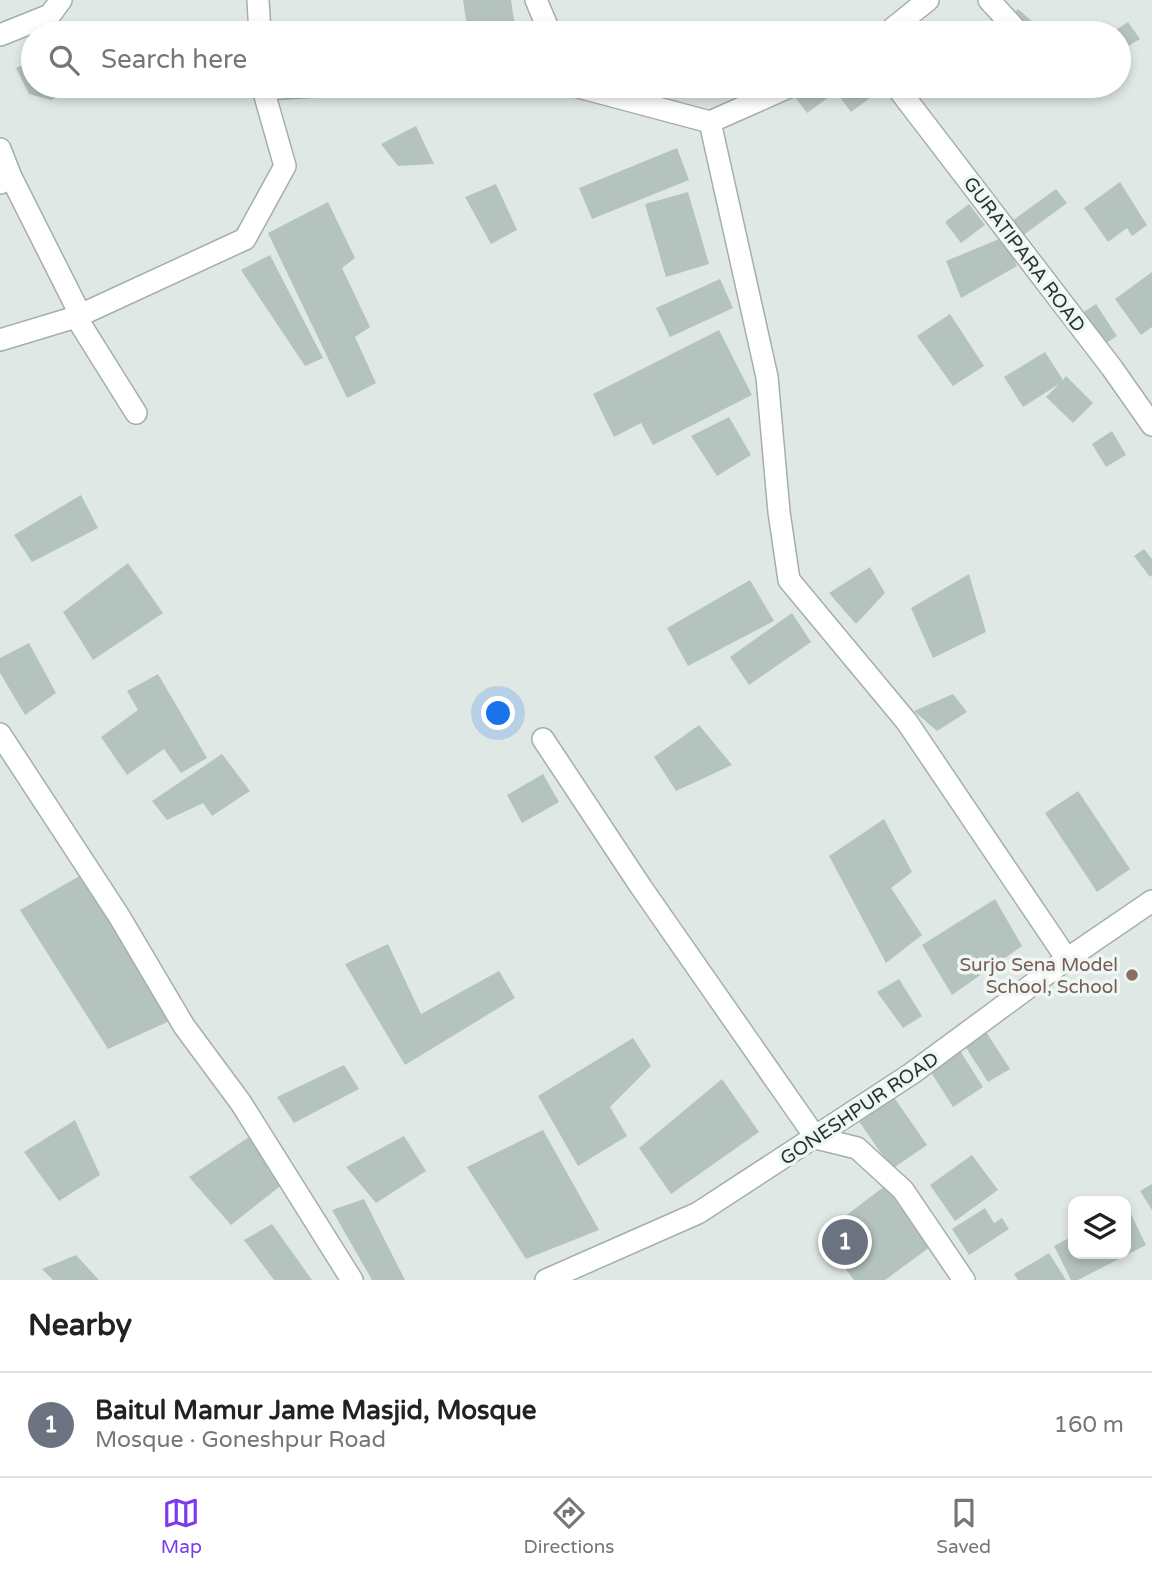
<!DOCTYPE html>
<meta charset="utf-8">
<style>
:root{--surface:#fff;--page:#f2f2f2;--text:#222;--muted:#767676;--line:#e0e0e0;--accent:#7c3aed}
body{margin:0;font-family:"Varela Round",sans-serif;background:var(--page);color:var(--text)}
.controls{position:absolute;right:21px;bottom:21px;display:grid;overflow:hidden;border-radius:14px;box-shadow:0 4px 10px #0003}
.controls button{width:63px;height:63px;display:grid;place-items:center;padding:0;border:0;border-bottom:2px solid var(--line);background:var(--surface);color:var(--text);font:35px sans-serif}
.you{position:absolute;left:499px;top:714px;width:24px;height:24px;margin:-18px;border:5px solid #fff;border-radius:50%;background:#1a73e8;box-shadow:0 0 0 10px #1a73e833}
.badge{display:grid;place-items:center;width:46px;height:46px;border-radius:50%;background:var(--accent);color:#fff;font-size:23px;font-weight:700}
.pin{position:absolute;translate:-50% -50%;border:4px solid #fff;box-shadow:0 2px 7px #0006}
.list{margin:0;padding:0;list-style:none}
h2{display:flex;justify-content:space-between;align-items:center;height:91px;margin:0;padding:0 28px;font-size:30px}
h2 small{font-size:23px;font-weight:400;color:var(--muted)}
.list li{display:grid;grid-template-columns:46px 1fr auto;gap:21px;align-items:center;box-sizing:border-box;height:105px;padding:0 28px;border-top:2px solid var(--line)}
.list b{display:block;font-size:26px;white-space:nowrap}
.list p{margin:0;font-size:23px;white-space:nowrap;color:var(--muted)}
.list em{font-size:23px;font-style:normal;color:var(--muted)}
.icon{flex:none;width:38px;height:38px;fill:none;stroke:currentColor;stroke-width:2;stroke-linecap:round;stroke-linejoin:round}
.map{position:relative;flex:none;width:1152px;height:1280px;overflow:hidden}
.search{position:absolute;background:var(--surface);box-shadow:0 4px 10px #0003;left:21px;right:21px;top:21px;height:77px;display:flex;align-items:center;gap:18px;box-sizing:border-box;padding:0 24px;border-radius:38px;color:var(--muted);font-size:26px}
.sheet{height:196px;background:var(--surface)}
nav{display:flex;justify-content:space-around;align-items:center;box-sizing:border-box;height:98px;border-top:2px solid var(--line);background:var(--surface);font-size:19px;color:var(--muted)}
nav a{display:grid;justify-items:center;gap:4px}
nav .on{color:var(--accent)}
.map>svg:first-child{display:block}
.building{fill:#b5c3be}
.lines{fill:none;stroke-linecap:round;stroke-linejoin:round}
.minor-casing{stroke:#a4afac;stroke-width:24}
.minor{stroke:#fff;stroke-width:21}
.education-dot{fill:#8d6e63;stroke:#eff6f3;stroke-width:2.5}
.labels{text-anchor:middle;stroke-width:7;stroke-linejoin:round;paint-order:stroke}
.street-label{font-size:19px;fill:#233632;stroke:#eff6f3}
.education-label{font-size:19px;fill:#785e54;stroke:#eff6f3;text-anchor:end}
</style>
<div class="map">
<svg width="1152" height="1280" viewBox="0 0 1152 1280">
<rect width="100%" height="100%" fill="#e0e8e5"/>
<!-- building -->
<path class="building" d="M463,0H511L516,33H468Z
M1018,9L1034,23L1025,32L1009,18Z
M1128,22L1140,39L1125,48L1119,39V33L1114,31Z
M33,60V86H59L62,94L51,100L29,94L16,68Z
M802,86H865L862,88L870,98L851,112L836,92L807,113L792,93Z
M416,126L434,164L398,166L381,144Z
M677,148L689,180L592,219L579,188Z
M1120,182L1147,225L1132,236L1127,228L1108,242L1084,208Z
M496,184L517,230L491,244L465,197Z
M1056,189L1067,203L1022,236L1012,221Z
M688,192L709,264L666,277L645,204Z
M328,202L355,258L342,268L370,327L355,337L376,383L347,398L268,233Z
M969,204L985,225L961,243L945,222Z
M1004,237L1017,266L961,298L946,261Z
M270,255L323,358L305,366L241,270Z
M1152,272V327L1141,335L1115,299Z
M720,279L733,308L670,337L656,308Z
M1096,304L1117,336L1088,355L1067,323Z
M950,314L984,366L953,386L917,336Z
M719,330L752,395L653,445L641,423L614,437L593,394Z
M1045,352L1063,380L1066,376L1093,403L1073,423L1046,397L1059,384L1023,407L1004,377Z
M729,417L751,455L717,476L691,436Z
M1112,431L1126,455L1106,467L1092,444Z
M81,495L98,528L32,562L14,535Z
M1144,549L1152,559V575L1150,577L1134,556Z
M128,563L163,613L93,660L63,612Z
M870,567L885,593L856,624L829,593Z
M969,574L986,632L933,658L911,608Z
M750,580L774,621L688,666L667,628Z
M792,613L811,642L749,685L730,657Z
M29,643L56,693L25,715L0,673V658Z
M158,674L207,758L181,773L164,749L127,775L101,737L138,710L127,691Z
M953,694L967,712L937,731L914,711Z
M699,725L732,765L676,791L654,757Z
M222,754L250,791L212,816L203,803L167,820L152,801Z
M543,774L559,802L522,823L507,795Z
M1078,791L1130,869L1097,892L1045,813Z
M884,819L912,872L891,888L922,935L886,963L829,856Z
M83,874L174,1019L108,1049L20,910Z
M995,899L1022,946L952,995L922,945Z
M388,944L421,1014L499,971L515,998L405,1065L345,964Z
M899,979L922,1016L903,1028L877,992Z
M985,1030L1010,1069L988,1082L963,1043Z
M633,1038L651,1066L610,1107L627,1136L578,1166L538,1096Z
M957,1046L983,1087L953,1107L927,1066Z
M344,1065L359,1089L294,1123L277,1097Z
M722,1079L759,1132L671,1194L639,1148Z
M891,1093L927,1145L892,1169L856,1117Z
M75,1120L100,1175L59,1201L24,1152Z
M543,1130L599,1230L526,1259L467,1167Z
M404,1136L426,1171L376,1203L346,1167Z
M249,1137L283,1184L231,1225L189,1177Z
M972,1155L998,1190L955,1221L930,1185Z
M1152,1184V1210L1140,1191Z
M885,1186L930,1247L885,1280H854L820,1235Z
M364,1199L405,1280H372L332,1210Z
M985,1208L994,1223L1002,1218L1009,1229L969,1255L952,1229Z
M1128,1208L1146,1245L1078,1280H1071L1054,1246L1073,1236V1254H1126V1209Z
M272,1224L312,1280H274L244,1240Z
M1049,1253L1066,1280H1018L1014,1274Z
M76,1255L99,1280H53L42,1269Z"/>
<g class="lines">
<defs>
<path id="minor" d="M258,0L260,33
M536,0L550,33
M989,0L1019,33
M887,33L928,0
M0,35L50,15L61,0
M263,86V89L313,86
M575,86L710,122L791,86
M896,86L1112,368L1152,425
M710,122L767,377L779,512L789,580L907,722L1067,959
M0,149L11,177L0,183
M11,177L80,314
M76,317L136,413
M0,340L76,317L245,239L285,166L263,89
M0,734L119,916L184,1026L241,1103L352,1280
M543,739L641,887L816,1138L857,1148L903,1190L964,1280
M546,1280L698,1213L911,1074L1067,959L1152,901"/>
</defs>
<!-- minor casing -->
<use href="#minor" class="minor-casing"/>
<!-- minor -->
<use href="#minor" class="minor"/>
</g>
<!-- markers -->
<circle class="education-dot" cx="1132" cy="975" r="7"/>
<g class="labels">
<!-- street labels -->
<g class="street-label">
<text transform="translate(1025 254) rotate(53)" y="7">GURATIPARA ROAD</text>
<text transform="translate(859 1108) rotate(-34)" y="7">GONESHPUR ROAD</text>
</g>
<!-- education labels -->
<g class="education-label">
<text x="1118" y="971">Surjo Sena Model<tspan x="1118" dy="22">School, School</tspan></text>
</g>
</g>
</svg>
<div class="controls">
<button><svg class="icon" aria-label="layers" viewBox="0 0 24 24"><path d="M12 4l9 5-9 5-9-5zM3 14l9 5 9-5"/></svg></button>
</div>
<div class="you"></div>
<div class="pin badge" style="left:845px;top:1242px;background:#6b7280">1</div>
<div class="search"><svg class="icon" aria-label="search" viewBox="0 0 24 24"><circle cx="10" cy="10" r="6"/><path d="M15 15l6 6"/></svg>Search here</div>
</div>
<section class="sheet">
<h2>Nearby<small></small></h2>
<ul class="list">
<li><span class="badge" style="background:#6b7280">1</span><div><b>Baitul Mamur Jame Masjid, Mosque</b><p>Mosque · Goneshpur Road</p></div><em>160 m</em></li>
</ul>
</section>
<nav>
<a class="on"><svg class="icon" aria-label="map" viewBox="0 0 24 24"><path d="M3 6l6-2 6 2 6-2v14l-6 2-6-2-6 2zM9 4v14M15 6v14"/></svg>Map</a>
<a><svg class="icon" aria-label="directions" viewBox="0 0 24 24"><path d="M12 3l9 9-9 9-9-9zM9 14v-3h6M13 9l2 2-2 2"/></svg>Directions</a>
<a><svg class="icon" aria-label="saved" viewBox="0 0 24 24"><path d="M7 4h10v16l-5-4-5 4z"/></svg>Saved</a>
</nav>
